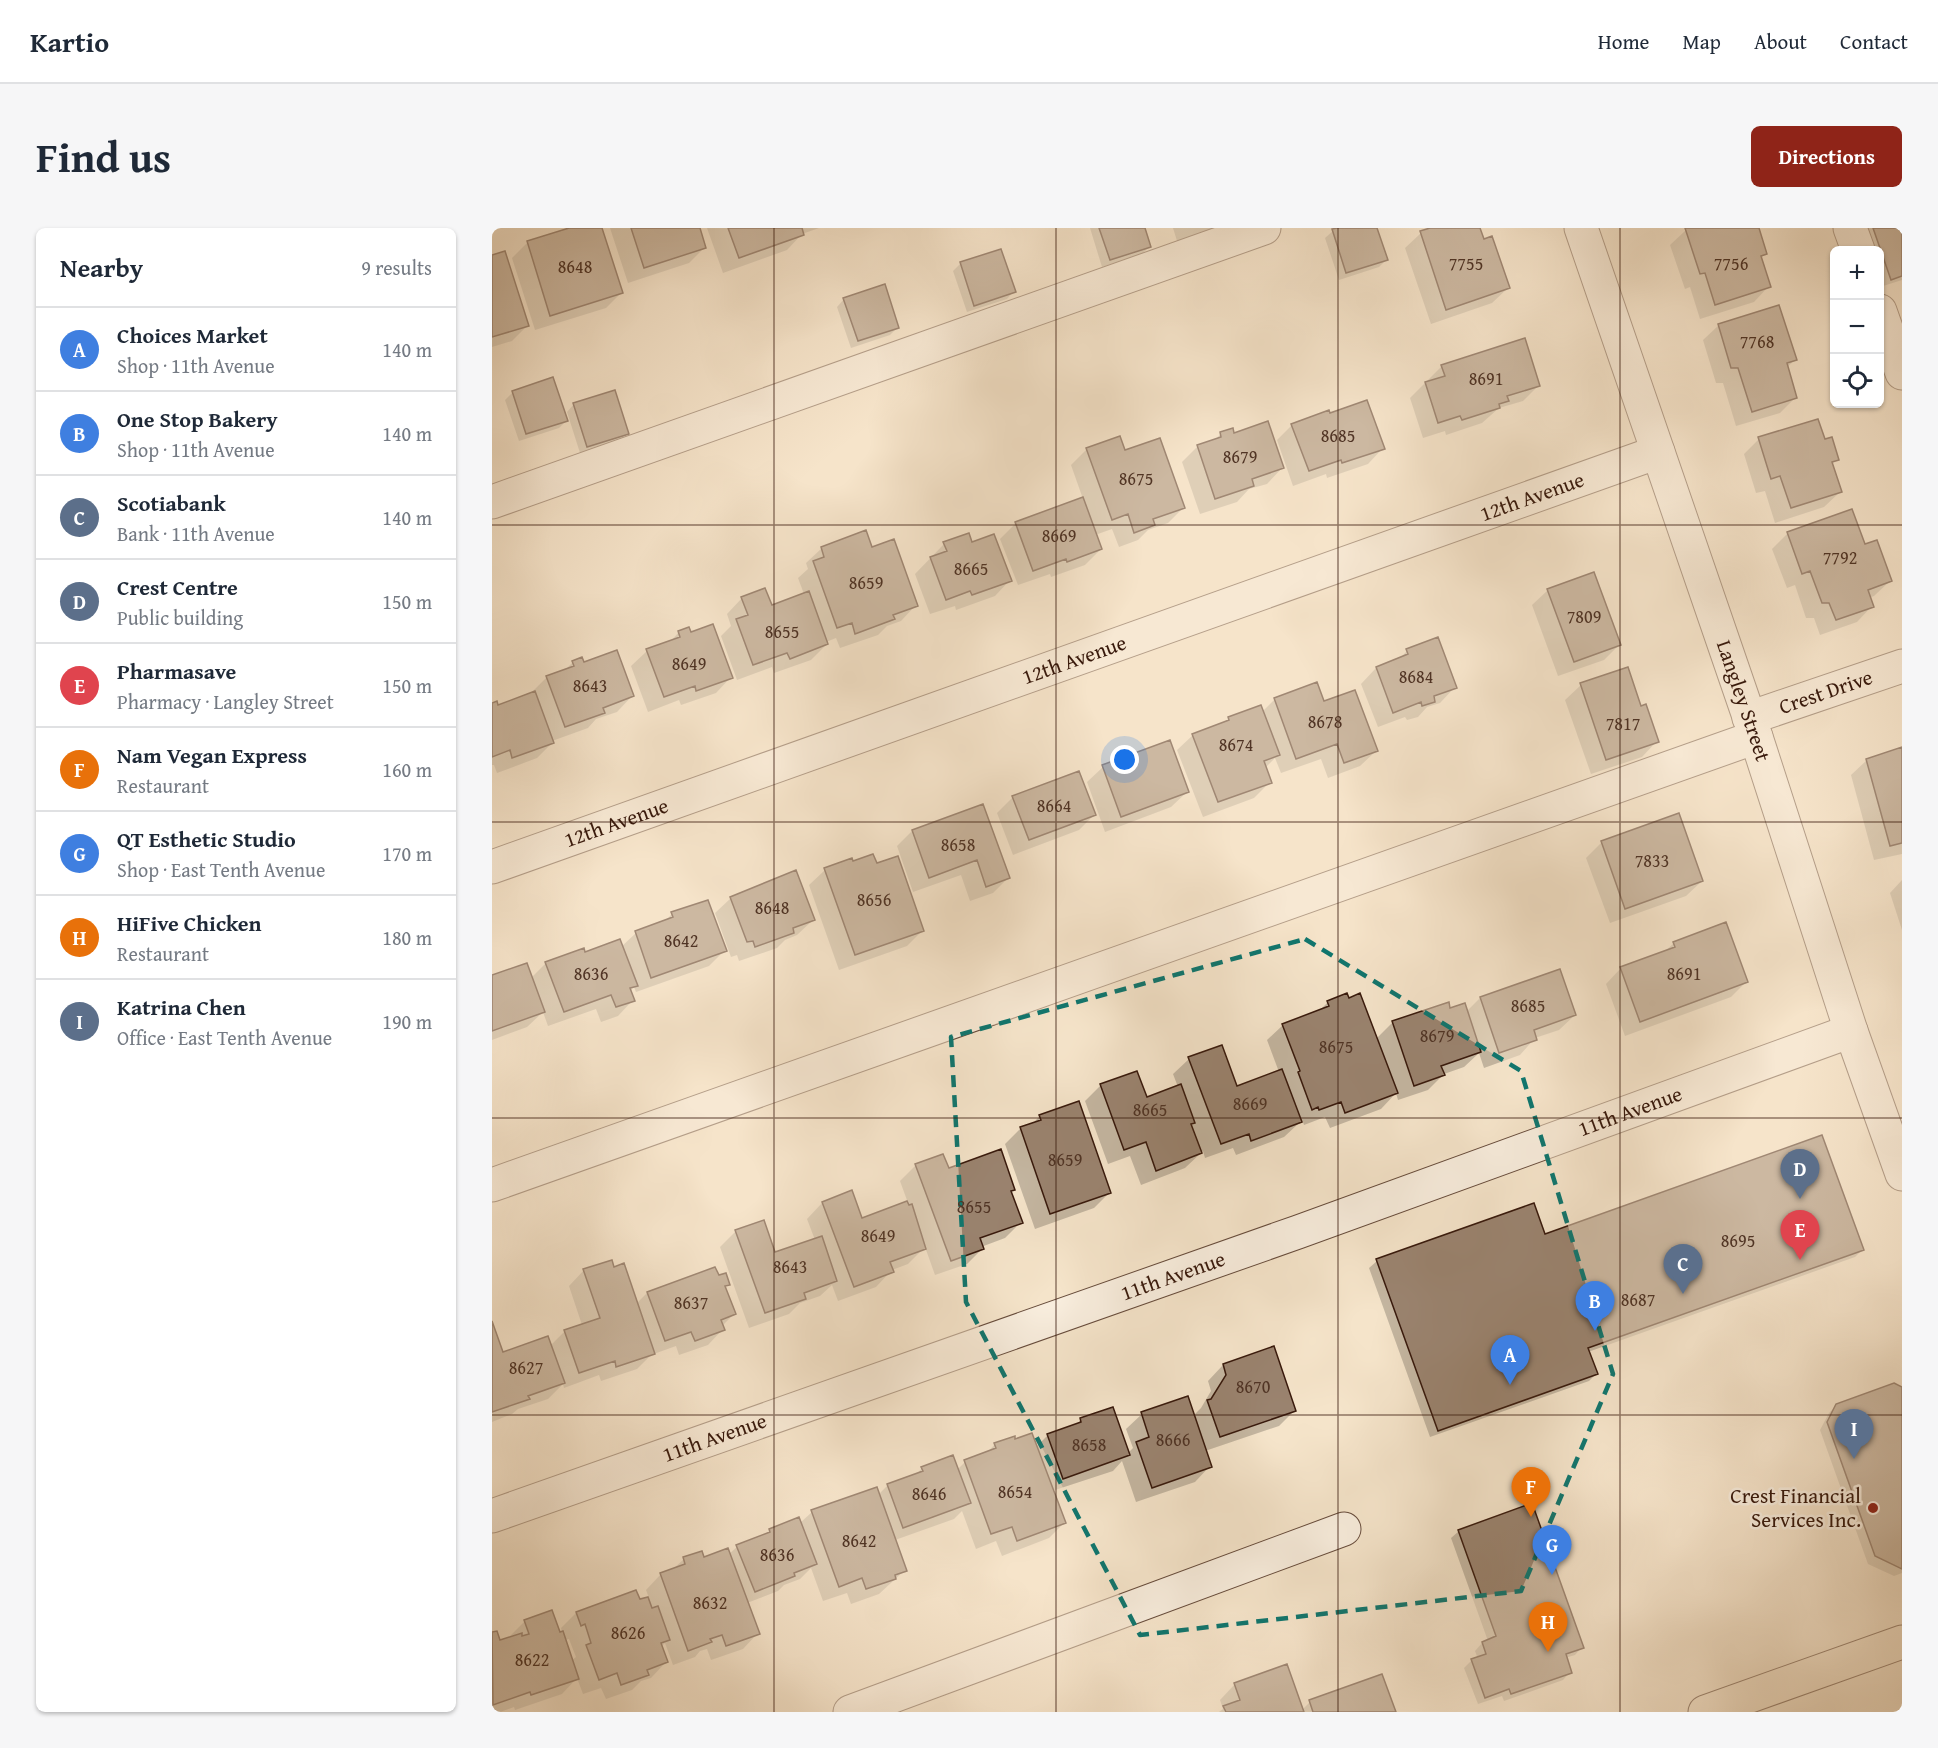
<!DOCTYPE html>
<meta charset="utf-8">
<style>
:root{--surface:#fff;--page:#f6f6f7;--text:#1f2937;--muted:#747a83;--line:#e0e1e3;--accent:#8f2418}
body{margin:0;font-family:"Gentium Book Plus",serif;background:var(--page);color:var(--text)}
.controls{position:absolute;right:18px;top:18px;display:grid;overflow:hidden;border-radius:9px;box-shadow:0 2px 4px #0004}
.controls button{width:54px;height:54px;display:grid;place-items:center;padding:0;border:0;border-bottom:2px solid var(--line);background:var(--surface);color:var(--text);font:30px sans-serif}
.you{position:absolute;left:633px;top:532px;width:21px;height:21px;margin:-15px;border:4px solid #fff;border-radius:50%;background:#1a73e8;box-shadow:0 0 0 9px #1a73e833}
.badge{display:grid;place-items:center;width:39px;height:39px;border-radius:50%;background:var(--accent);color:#fff;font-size:20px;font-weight:700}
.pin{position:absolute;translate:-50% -50px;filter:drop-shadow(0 2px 3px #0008)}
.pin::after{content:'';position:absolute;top:32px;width:21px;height:18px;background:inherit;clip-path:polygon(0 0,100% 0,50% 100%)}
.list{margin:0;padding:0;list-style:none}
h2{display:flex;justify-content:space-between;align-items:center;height:78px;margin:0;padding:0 24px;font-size:26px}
h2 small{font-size:20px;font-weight:400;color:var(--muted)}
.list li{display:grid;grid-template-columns:39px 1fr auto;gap:18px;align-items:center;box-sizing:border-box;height:84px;padding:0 24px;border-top:2px solid var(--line)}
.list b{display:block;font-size:22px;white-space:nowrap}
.list p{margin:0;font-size:20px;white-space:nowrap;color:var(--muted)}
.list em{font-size:20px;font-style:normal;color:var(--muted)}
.icon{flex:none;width:33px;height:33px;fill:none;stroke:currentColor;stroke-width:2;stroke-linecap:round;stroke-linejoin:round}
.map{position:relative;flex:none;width:1410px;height:1484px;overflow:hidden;border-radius:9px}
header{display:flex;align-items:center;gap:36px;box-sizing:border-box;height:84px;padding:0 30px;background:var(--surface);border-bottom:2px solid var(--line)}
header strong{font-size:28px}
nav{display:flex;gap:33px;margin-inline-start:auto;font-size:21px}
.intro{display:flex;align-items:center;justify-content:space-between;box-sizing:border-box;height:144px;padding:0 36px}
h1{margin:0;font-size:42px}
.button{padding:15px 27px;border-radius:9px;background:var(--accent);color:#fff;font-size:21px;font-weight:700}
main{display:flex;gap:36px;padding:0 36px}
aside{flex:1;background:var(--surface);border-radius:9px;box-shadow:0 2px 4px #0004}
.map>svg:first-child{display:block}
.shadow{fill:#0003;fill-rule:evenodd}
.building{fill:#9a836f;stroke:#38190c;stroke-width:1.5}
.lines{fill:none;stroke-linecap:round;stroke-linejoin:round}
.minor-casing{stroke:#674c3c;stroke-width:35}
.major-casing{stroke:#38190c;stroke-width:35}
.minor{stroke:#f8eddd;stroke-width:33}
.major{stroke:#f5e4ca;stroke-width:33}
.marked{fill:none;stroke:#0f766e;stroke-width:4.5;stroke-dasharray:12 8;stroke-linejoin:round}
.grid{fill:none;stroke:#38190c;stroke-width:1.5;stroke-opacity:0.55}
.poi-dot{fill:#8f2418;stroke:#f8eddd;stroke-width:2}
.labels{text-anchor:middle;stroke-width:5;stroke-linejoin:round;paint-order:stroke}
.number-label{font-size:18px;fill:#503425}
.street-label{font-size:21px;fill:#38190c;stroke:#f8eddd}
.poi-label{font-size:21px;fill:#38190c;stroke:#f8eddd;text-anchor:end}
</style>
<header>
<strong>Kartio</strong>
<nav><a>Home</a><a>Map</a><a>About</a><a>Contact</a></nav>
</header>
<div class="intro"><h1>Find us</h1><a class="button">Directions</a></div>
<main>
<aside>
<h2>Nearby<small>9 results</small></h2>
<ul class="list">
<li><span class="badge" style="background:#3f7fe0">A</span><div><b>Choices Market</b><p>Shop · 11th Avenue</p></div><em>140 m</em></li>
<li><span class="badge" style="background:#3f7fe0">B</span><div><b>One Stop Bakery</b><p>Shop · 11th Avenue</p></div><em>140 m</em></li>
<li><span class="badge" style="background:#5c6f8a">C</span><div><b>Scotiabank</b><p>Bank · 11th Avenue</p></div><em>140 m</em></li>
<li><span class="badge" style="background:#5c6f8a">D</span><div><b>Crest Centre</b><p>Public building</p></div><em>150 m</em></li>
<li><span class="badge" style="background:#e0444e">E</span><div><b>Pharmasave</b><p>Pharmacy · Langley Street</p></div><em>150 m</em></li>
<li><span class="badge" style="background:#e8710a">F</span><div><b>Nam Vegan Express</b><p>Restaurant</p></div><em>160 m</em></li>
<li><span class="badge" style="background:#3f7fe0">G</span><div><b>QT Esthetic Studio</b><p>Shop · East Tenth Avenue</p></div><em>170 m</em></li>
<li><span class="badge" style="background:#e8710a">H</span><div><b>HiFive Chicken</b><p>Restaurant</p></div><em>180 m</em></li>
<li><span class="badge" style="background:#5c6f8a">I</span><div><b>Katrina Chen</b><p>Office · East Tenth Avenue</p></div><em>190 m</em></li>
</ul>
</aside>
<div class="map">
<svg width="1410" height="1484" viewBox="0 0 1410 1484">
<rect width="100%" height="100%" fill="#f5e4ca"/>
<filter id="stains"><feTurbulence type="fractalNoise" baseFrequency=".00333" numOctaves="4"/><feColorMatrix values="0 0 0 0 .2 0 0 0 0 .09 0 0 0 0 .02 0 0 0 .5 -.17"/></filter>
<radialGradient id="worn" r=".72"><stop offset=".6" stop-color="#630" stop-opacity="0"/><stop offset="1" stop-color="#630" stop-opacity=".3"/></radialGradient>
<!-- shadow -->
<path class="shadow" d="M82,0H109L129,65L114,80L43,102L20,30L36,14Z
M118,0H206L213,19L197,35L136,55Z
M215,0H327L310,6L295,22L231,45Z
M598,0H652L658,18L650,26L610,39Z
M681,0H723L685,13Z
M850,0H884L894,32L887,39L847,52L833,10L841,3Z
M943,0H987L991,13L1016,60L1000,75L939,96L913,20L929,5Z
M1199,0H1265L1273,26L1269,30L1277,58L1262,74L1208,91L1198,59L1193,61L1178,17L1194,2Z
M1371,0H1410V52L1391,58L1388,48V22H1379Z
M0,28L36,97L20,113L0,119Z
M469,35L522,63L515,71L475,84L461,43Z
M352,71L406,99L398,107L359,120L345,79Z
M1227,97L1303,132L1294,140L1304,169L1288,185L1244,198L1231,155H1224L1211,112Z
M950,138L1047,157L1031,173L1007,180L990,195L954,207L953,203L931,210L918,170Z
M21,164L74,193L67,200L27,213L13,172Z
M82,176L135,205L128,213L88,225L75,184Z
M800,197L891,220L876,236L835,250L834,246L801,258L785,212Z
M729,206L741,207L790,240L775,256L757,261L745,274L708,286L690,234L706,218L721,213Z
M1267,211L1332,213L1345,231L1339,237L1348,264L1332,279L1283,295L1273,263L1264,265L1252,226Z
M595,221L632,224L691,280L676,295L656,302L646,312L627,319L620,301L603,307L609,321L593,337L559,349L558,346L526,357L508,311L524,295L591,271L579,237Z
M1296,305L1373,318L1398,353L1382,368L1377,370L1380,378L1365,394L1328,407L1322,390H1314L1303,357L1295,360L1280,321Z
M452,316H479L518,352L503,368L464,382L463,378L438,386L423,346Z
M330,320L379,321L424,377L409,393L395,398L386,407L348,420L344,410L334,414L335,416L319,432L282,445L280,439L245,452L229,408L239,398L235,386L250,370L279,378L312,366L306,350L316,341L314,335Z
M1056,362L1127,417L1112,432L1066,448L1040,377Z
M187,404L239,449L224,465L189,477L187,472L156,484L139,438L155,423L177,415Z
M915,423L963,459L948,475L935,479L926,489L915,492L913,489L886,499L869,456L884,440L906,432Z
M81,434L92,436L140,468L125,484L104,491L96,500L60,513V515L45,530L5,545L2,537H0V477L5,479L39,465L55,449L72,443Z
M1089,457L1148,480L1165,513L1150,529L1099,546L1073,472Z
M783,471L831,475L884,523L868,538L836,550L829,531L789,545L783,530L773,540L778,554L762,570L711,589L685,522L701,507L732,495L737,490L770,484Z
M1410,521V626L1382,632L1359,547L1375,532Z
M611,539L695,564L679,579L613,604L595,554Z
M521,569L602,587L587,602L521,627L505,585Z
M490,577L516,650L501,665L478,673L469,647L421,664L405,618L420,603Z
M1110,614L1210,653L1194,668L1118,695L1094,630Z
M360,635L384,637L431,702L415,718L347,742L317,657L333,642Z
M1410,652V702L1398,665Z
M239,670L321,692L305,707L293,712L285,720L247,733L245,727L239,729L223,685Z
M180,686L233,722L217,738L144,764L142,759L138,763L141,772L126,788L109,794L104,781L56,798L51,784L35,799L0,812V749L39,750L54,735L129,719L144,705L172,694Z
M1182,715L1255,753L1239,769L1133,808L1114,756L1129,740L1172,724Z
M988,770L1083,787L1067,802L1043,810L1028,827L992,840L987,825L972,839L952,846L936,862L906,872L904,865L889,881L838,900L833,889L812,897L811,894L806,896L792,909L744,927L741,920L713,930L711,923L693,940L649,957L638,928L616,936L593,873L608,858L644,844L654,871L686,859L681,846L697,831L744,860L787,844L775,812L791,797L827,783L836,774L884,811L901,794L957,782L974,784Z
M548,888L617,965L602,980L543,1001L513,916L528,901L540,896Z
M424,937L456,942L521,962L518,965L529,994L513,1010L489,1019L490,1021L475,1036L443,1047L433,1019L416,1036L400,1042L384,1059L346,1073L340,1057L328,1068L308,1075L297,1086L257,1100L228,1019L244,1003L282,1026L323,1012L315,991L330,975L369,992L416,975L408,953Z
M1042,977L1053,1008L1370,1022L1363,1029L1096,1124L1104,1146L1097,1153L938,1209L877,1040L885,1033Z
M92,1042L144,1076L155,1065L226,1049L236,1056L232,1060L242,1086L230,1098L231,1101L216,1117L187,1127L184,1118L159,1127L145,1141L109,1153L107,1147L72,1160L71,1156L56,1171L26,1181L20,1186L0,1194V1097L10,1126L58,1118L73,1103L90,1097L77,1058Z
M731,1137L802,1183L787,1198L713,1223L718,1238L703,1254L644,1274L630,1233L621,1243L560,1263L572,1295L557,1310L510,1328L504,1313L484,1321L470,1283L462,1291L403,1312L413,1342L387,1366L359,1376L355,1365L331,1373L319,1340L308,1351L292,1357L286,1363L255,1375L266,1405L251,1421L219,1432L215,1421L208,1423L203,1429L181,1437L173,1415L169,1419L174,1434L159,1450L149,1453L140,1462L114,1471L109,1460L91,1466L85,1450L70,1466L23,1482L22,1479L8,1484H0V1406L4,1405L7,1414L18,1411L17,1409L32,1394L59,1384L67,1406L70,1404L69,1400L84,1385L157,1370L154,1362L169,1346L180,1342L192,1331H211L237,1326L245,1319L272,1308L278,1302L308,1295L320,1284L386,1267L396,1257L423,1248L430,1240L465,1242L473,1234L494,1226L503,1216L522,1213L544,1219L556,1207L582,1198L589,1192L636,1225L641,1220L634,1201L650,1186L701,1188L709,1180L719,1163L716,1153ZM77,1411L84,1429L79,1433L72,1412Z
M1410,1161V1345L1402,1348L1376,1336L1328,1202L1337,1185L1345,1177Z
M967,1303L1090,1419L1083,1427L1073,1430L1078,1444L1071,1452L1012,1473L1010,1468L986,1476L972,1440L980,1432L986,1431L983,1423L990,1415L996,1413L959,1310Z
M743,1456L810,1482L818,1474L902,1484H727L731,1481L728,1472Z"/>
<!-- building -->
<path class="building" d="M77,0H110L131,65L58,88L35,13Z
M139,0H208L214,20L152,40Z
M236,0H310L312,7L247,30Z
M607,0H653L659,19L618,32Z
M845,0H885L896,32L854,45L840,1Z
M938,0H988L992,11L1000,8L1018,60L954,82L928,3Z
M1193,0H1267L1275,26L1269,28L1279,59L1223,77L1213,45L1208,46Z
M1381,0H1410V48L1399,52Z
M509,21L524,64L482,78L468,34Z
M13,23L37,98L0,109V27Z
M393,56L407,100L366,113L351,70Z
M1287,77L1305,132L1295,135L1305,170L1260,184L1246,140H1239L1226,96Z
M1033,110L1048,158L1015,168L1017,173L1007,176L1008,180L970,192L968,188L946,195L933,154L953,148L949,137Z
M61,149L76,193L34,206L20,163Z
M123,162L137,206L95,219L81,175Z
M875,172L893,221L850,235L849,232L817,243L799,196L837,182L838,185Z
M1326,191L1333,211L1340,209L1347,232L1340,234L1350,264L1299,280L1288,248L1279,251L1266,209Z
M776,193L792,240L760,251L762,258L723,271L705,217L729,209L728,204L741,200L742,205Z
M628,208L633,222L668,210L693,280L661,291L663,297L642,305L636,286L620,292L594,220Z
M591,269L610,321L575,334L574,331L541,343L523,294Z
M1360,281L1373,316L1385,312L1400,353L1376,362L1382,379L1344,392L1337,375H1330L1318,343L1310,346L1295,304Z
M374,302L380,319L402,311L426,378L401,387L403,391L363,406L360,395L345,400L321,333L332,329L329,319Z
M477,305L480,314L502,306L520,353L480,367L478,363L454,372L438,329L455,323L451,314Z
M1102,344L1129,417L1082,434L1055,361Z
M273,360L280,377L317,363L336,416L298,431L295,425L261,437L244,391L256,387L249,369Z
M221,396L241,450L204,463L203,458L172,469L154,421L188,409L186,403L197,399L199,404Z
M946,409L965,460L942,468L943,474L930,478L929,474L901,485L884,439L916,426L914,421Z
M125,422L142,468L111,480L113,485L73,499L54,448L82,438L80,433L90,429L92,434Z
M1136,439L1149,478L1154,476L1167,514L1114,532L1088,455Z
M825,454L832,473L863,462L886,523L852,535L845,516L804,531L782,470Z
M43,463L62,515L20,530L18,522L0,529V475L5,473L6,477Z
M769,477L788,527L772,533L780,555L726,574L700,506L737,492L736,489Z
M678,512L697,564L629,589L610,537Z
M1410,519V615L1398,618L1374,531Z
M587,543L604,587L537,612L520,568Z
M491,576L518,650L494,659L485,632L437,650L420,602Z
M1187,585L1211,653L1133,681L1109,613Z
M381,626L385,635L406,628L432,703L363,727L332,640L360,630L361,633Z
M304,642L323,692L301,700L302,705L263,719L261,713L255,714L238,669Z
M216,672L235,723L159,750L143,703L181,689L179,684Z
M1234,694L1256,754L1148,794L1128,739L1183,719L1181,714Z
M128,711L146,758L138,760L143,773L124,779L119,767L72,784L53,734L92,720L93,724Z
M35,735L53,784L0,803V747Z
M1068,741L1084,787L1042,802L1045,812L1007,825L988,769Z
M855,765L857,770L868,765L906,865L853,885L849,874L827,882L826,879L820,882L806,844L808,843L790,796L837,778L835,773Z
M957,774L958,780L973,775L989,824L949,838L953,847L922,858L900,793Z
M730,817L745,858L790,841L810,894L759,913L757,906L729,916L696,829Z
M645,843L655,869L689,856L703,895L699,896L710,925L664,943L654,914L632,922L608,856Z
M587,873L619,965L558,986L528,899L549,892L547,887Z
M1330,907L1372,1022L1096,1120L1106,1146L946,1203L884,1031L1042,975L1053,1006Z
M509,921L523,962L519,963L531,995L488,1010L492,1021L459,1033L423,936L451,926L457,940Z
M360,962L370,990L415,973L417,977L420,976L434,1021L398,1034L402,1044L362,1059L330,974Z
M272,992L283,1024L330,1008L345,1053L312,1065L314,1071L273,1085L243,1002Z
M120,1032L122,1039L132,1035L163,1126L124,1139L123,1133L87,1145L72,1102L108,1090L91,1041Z
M223,1039L227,1047L234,1045L238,1057L233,1058L244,1086L229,1092L233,1102L203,1113L199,1104L173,1113L155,1064Z
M0,1093L11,1124L56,1108L73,1155L36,1168L38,1171L0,1184Z
M782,1118L804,1183L728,1209L715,1172L719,1171L734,1147L731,1136Z
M1402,1155L1410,1159V1341L1383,1328L1335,1194L1344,1176Z
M696,1168L720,1239L660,1260L644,1214L657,1209L649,1184Z
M621,1179L638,1227L571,1251L555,1206L589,1194L588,1190Z
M540,1205L574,1295L525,1313L520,1299L499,1306L472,1232L504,1220L502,1215L523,1208V1211Z
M461,1227L479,1275L411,1300L395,1256L431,1243L429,1239Z
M385,1259L415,1343L403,1347L404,1351L374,1361L370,1350L347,1359L319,1282Z
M1040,1275L1092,1420L1074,1426L1080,1445L1019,1466L1017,1461L993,1470L979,1431L994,1426L990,1414L1004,1408L966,1302Z
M307,1289L325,1336L302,1345L303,1348L263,1364L244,1317L278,1304L277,1301Z
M236,1320L268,1406L234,1418L230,1407L218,1411L220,1414L196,1423L168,1345L193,1336L191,1329L210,1323L212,1329Z
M144,1362L148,1371L156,1369L160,1380L166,1378L178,1412L169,1415L176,1434L155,1442L157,1447L129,1457L125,1445L107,1452L94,1417L99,1415L93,1396L89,1398L84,1384Z
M60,1382L68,1404L71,1403L87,1451L39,1467L38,1464L1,1477L0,1404L5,1403L8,1412L30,1405V1408L37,1406L32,1392Z
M795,1436L812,1484H734L731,1478L748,1472L742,1455Z
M890,1446L904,1484H821L817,1472Z"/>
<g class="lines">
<defs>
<g id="minor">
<path id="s1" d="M1089,0L1264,509L1359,803L1410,946"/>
<path d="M1358,0L1366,22"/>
<path d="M1388,83L1410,145"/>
<path d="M0,274L772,0"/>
<path id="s2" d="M1257,490L1410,438"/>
<path id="s3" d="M0,639L1166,224"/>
<path d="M0,957L1264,509"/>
<path id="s4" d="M0,1288L806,1004L1359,803"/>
<path d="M358,1484L852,1301"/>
</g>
<path id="major" d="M1213,1484L1410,1414"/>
</defs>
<!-- minor casing -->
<use href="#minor" class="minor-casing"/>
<!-- major casing -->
<use href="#major" class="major-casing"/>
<!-- minor -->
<use href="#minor" class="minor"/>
<!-- major -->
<use href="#major" class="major"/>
</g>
<!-- marked area -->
<path d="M0 0H1410V1484H0ZM813,711L1029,843L1121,1146L1029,1363L648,1407L474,1074L459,809Z" fill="#f5e4ca" fill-opacity=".55" fill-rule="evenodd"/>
<path class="marked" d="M813,711L1029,843L1121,1146L1029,1363L648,1407L474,1074L459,809Z"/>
<!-- grid -->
<path class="grid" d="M282,0V1484M564,0V1484M846,0V1484M1128,0V1484M0,297H1410M0,594H1410M0,890H1410M0,1187H1410"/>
<!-- markers -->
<circle class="poi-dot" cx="1381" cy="1280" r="6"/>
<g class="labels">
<!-- number labels -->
<g class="number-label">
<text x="974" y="42">7755</text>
<text x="1239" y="42">7756</text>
<text x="83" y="45">8648</text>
<text x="1265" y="120">7768</text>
<text x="994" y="157">8691</text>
<text x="846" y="214">8685</text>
<text x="748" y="235">8679</text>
<text x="644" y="257">8675</text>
<text x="567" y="314">8669</text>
<text x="1348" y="336">7792</text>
<text x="479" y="347">8665</text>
<text x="374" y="361">8659</text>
<text x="1092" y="395">7809</text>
<text x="290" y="410">8655</text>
<text x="197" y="442">8649</text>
<text x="924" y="455">8684</text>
<text x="98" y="464">8643</text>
<text x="833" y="500">8678</text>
<text x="1131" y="502">7817</text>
<text x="744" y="523">8674</text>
<text x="562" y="584">8664</text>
<text x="466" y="623">8658</text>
<text x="1160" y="639">7833</text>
<text x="382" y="678">8656</text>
<text x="280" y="686">8648</text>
<text x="189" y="719">8642</text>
<text x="99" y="752">8636</text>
<text x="1192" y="752">8691</text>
<text x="1036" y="784">8685</text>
<text x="945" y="814">8679</text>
<text x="844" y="825">8675</text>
<text x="758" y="882">8669</text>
<text x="658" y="888">8665</text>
<text x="573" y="938">8659</text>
<text x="482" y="985">8655</text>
<text x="386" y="1014">8649</text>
<text x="1246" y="1019">8695</text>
<text x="298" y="1045">8643</text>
<text x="1146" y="1078">8687</text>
<text x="199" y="1081">8637</text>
<text x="34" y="1146">8627</text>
<text x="761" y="1165">8670</text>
<text x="681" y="1218">8666</text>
<text x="597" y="1223">8658</text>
<text x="523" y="1270">8654</text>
<text x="437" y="1272">8646</text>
<text x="367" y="1319">8642</text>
<text x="285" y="1333">8636</text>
<text x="218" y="1381">8632</text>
<text x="136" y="1411">8626</text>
<text x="40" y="1438">8622</text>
</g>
<!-- street labels -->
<g class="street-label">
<text dy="7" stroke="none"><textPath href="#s3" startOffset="1104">12th Avenue</textPath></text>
<text dy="7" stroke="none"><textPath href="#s3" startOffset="618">12th Avenue</textPath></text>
<text dy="7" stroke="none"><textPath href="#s2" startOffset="81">Crest Drive</textPath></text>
<text dy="7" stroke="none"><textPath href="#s1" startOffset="500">Langley Street</textPath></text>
<text dy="7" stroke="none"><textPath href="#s3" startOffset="132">12th Avenue</textPath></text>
<text dy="7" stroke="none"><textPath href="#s4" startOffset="1208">11th Avenue</textPath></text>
<text dy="7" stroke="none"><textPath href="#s4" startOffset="722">11th Avenue</textPath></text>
<text dy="7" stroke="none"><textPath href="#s4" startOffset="236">11th Avenue</textPath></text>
</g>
<!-- poi labels -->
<g class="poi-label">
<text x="1369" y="1275">Crest Financial<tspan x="1369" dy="24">Services Inc.</tspan></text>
</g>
</g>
<rect width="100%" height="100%" filter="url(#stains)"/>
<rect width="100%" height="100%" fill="url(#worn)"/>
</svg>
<div class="controls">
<button>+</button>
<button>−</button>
<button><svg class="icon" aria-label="locate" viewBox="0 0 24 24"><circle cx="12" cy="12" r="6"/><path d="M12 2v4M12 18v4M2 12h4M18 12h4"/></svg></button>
</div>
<div class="you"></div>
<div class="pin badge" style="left:1018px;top:1157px;background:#3f7fe0">A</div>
<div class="pin badge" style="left:1103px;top:1103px;background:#3f7fe0">B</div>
<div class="pin badge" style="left:1191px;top:1066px;background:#5c6f8a">C</div>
<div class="pin badge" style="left:1308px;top:971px;background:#5c6f8a">D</div>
<div class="pin badge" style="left:1308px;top:1032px;background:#e0444e">E</div>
<div class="pin badge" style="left:1039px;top:1289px;background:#e8710a">F</div>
<div class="pin badge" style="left:1060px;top:1347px;background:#3f7fe0">G</div>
<div class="pin badge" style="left:1056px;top:1424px;background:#e8710a">H</div>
<div class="pin badge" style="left:1362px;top:1231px;background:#5c6f8a">I</div>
</div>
</main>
